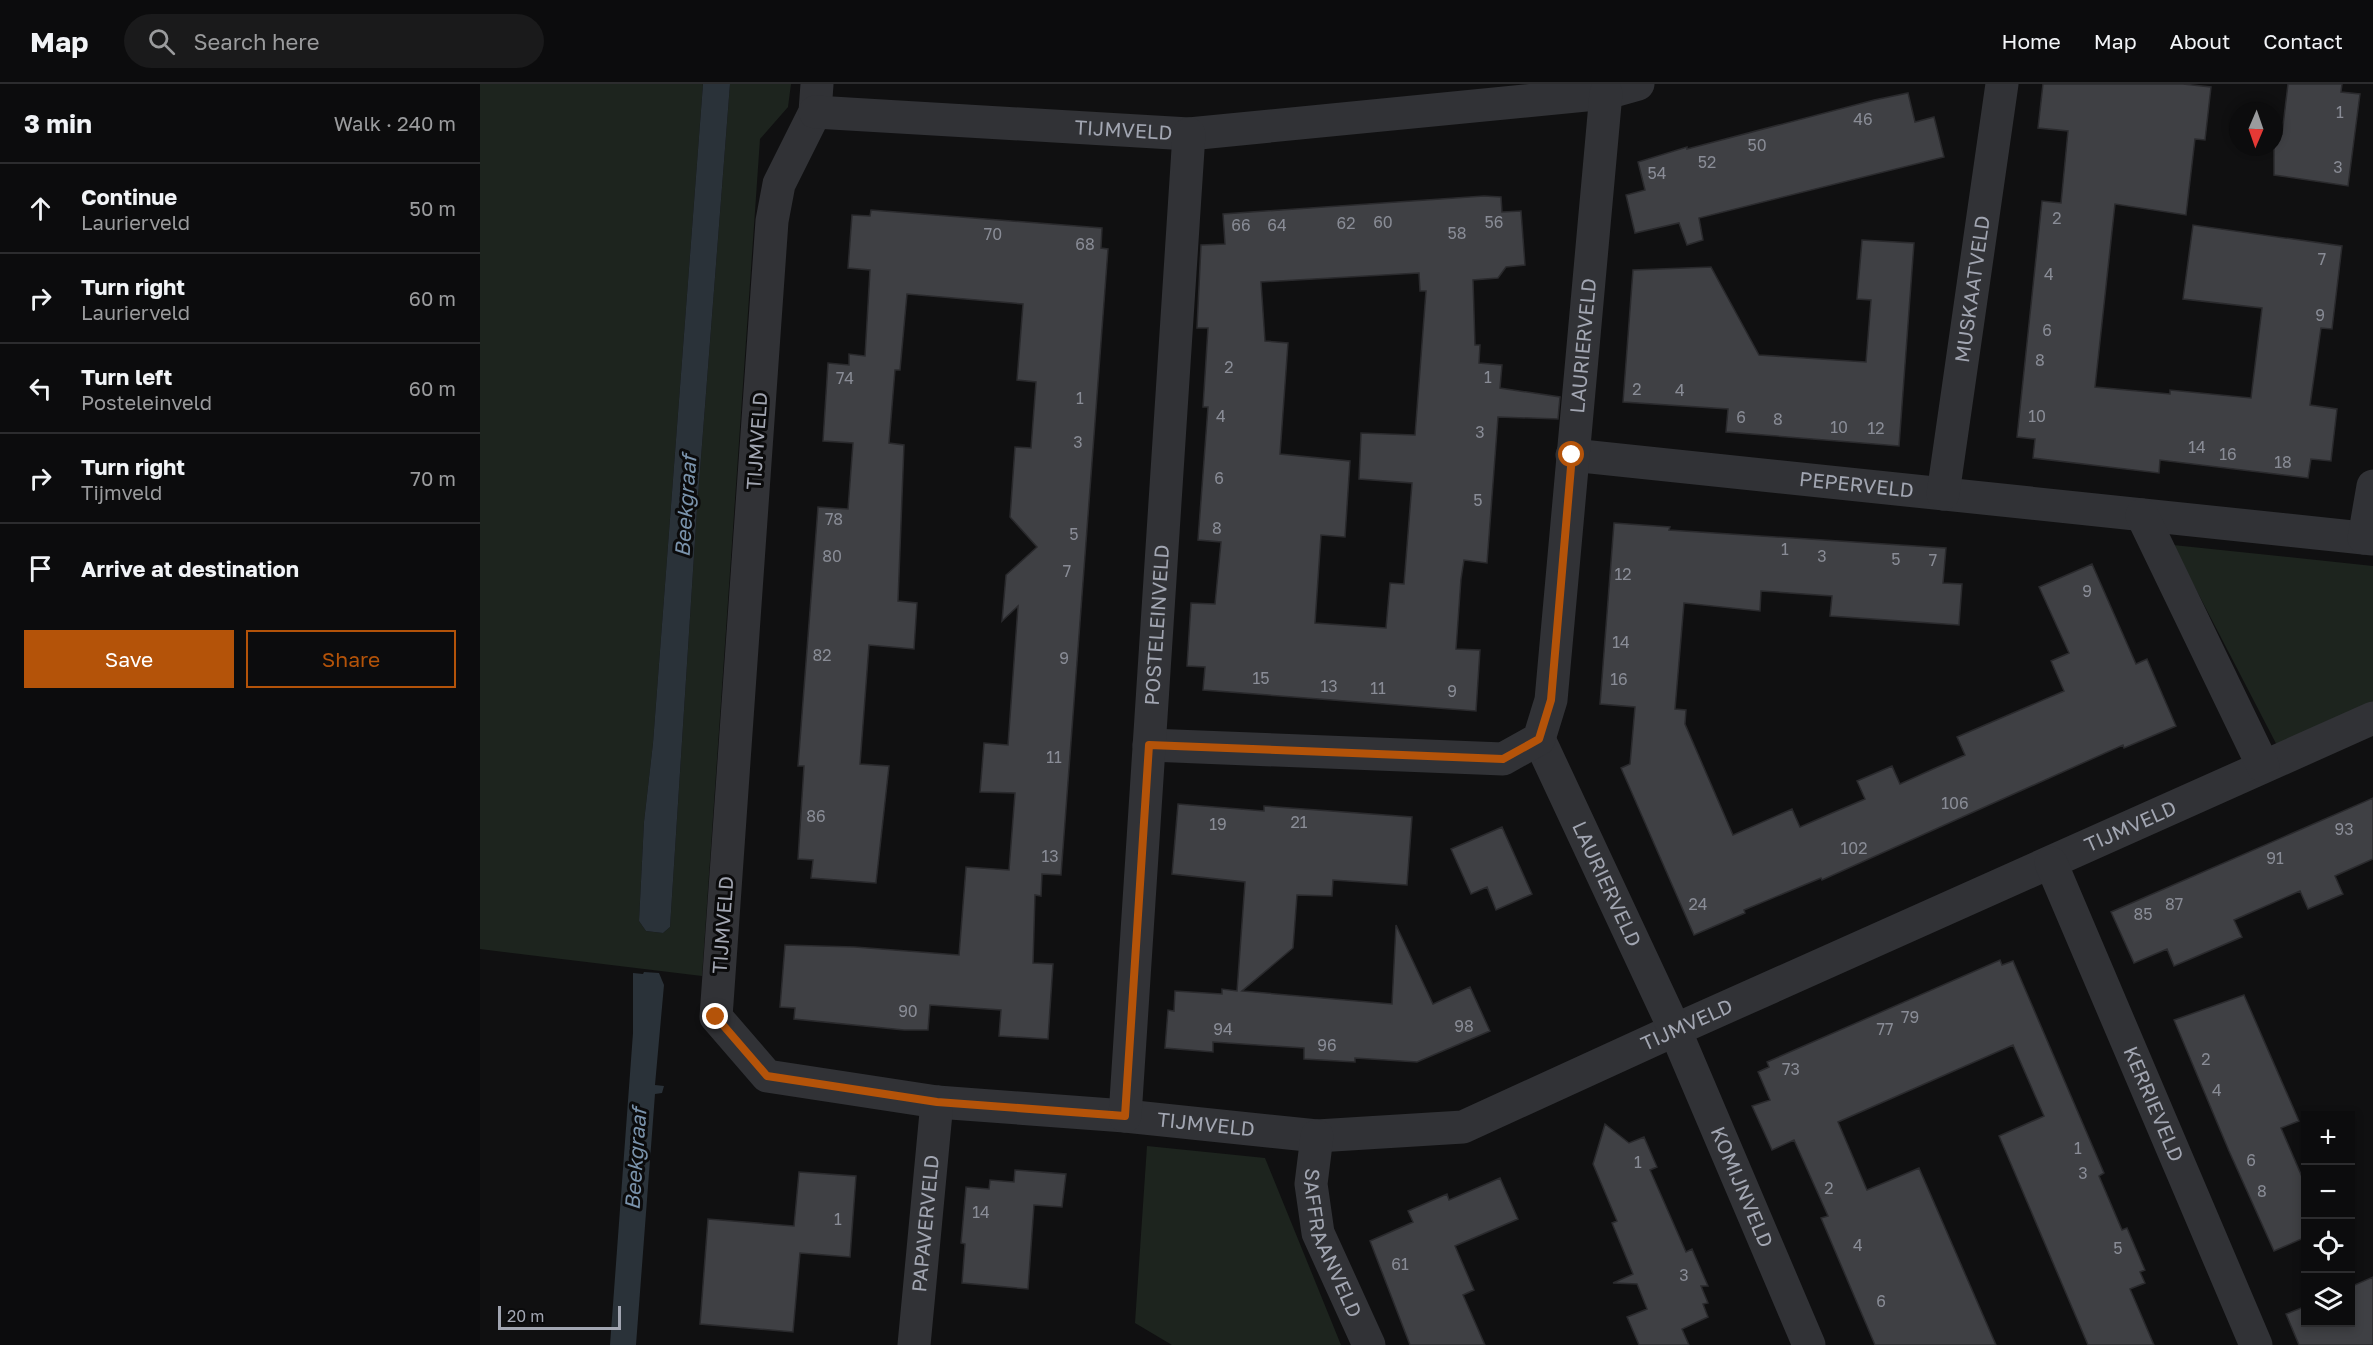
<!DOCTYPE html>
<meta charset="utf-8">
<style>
:root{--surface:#0c0c0d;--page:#1a1a1b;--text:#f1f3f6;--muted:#9a9b9d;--line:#2c2c2e;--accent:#b45309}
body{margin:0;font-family:"Golos Text",sans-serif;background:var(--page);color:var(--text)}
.controls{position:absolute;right:18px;bottom:18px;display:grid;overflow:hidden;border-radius:0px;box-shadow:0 3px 9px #0003}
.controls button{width:54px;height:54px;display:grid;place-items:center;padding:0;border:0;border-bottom:2px solid var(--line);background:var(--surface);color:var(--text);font:30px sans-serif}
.compass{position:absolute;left:1749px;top:18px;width:54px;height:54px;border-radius:50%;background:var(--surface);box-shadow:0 3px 9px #0003;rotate:182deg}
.scale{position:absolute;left:18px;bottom:15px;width:123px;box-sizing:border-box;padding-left:6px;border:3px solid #a2a6b2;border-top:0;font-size:16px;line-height:21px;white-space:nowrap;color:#a2a6b2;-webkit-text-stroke:4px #0b0b0c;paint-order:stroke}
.stop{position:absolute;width:18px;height:18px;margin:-14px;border:4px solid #b45309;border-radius:50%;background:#fff}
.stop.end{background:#b45309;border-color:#fff;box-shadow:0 2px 6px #0008}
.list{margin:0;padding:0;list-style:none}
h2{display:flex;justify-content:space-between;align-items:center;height:78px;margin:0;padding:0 24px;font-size:26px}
h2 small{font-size:20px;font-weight:400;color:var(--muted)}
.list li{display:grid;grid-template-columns:39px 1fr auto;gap:18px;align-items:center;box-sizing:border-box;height:90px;padding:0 24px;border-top:2px solid var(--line)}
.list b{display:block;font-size:22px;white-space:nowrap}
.list p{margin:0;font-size:20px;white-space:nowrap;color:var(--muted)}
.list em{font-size:20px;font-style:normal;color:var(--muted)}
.actions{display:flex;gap:12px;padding:18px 24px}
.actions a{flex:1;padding:14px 0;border:2px solid var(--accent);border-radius:0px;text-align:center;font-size:21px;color:var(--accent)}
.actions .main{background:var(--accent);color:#fff}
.icon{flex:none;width:33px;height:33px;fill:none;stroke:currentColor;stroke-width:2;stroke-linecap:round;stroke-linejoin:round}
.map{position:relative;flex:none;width:1893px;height:1261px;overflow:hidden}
header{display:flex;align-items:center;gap:36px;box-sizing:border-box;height:84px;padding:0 30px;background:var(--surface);border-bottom:2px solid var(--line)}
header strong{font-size:28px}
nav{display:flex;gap:33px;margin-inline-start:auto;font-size:21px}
.search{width:420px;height:54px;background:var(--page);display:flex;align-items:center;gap:15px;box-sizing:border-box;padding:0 21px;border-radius:33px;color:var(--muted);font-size:22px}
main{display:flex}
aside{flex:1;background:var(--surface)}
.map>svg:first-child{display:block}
.green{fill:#1d241e}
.water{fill:#2a3239}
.building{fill:#3f4044;stroke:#2a2a2d;stroke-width:1.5;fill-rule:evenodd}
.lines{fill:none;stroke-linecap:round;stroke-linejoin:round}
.minor{stroke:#313236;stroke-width:33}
.route{stroke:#b45309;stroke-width:8}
.labels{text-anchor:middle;stroke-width:6;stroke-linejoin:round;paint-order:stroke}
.number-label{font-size:16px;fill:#898c96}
.street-label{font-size:20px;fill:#a2a6b2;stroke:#0b0b0c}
.water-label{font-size:21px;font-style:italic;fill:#7a93ac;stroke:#0b0b0c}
</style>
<header>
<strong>Map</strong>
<div class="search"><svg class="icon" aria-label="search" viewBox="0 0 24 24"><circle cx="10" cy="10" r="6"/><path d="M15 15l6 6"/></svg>Search here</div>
<nav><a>Home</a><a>Map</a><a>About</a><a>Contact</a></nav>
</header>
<main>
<aside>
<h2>3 min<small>Walk · 240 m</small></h2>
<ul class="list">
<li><svg class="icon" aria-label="ahead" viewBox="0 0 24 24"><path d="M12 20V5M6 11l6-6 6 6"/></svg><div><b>Continue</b><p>Laurierveld</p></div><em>50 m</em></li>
<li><svg class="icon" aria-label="right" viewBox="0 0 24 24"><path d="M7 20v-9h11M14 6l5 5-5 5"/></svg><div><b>Turn right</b><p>Laurierveld</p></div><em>60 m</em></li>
<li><svg class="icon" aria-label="left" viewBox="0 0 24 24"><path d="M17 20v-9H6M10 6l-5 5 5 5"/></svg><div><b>Turn left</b><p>Posteleinveld</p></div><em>60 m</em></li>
<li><svg class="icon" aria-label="right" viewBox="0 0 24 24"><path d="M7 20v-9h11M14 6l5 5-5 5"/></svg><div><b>Turn right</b><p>Tijmveld</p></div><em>70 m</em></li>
<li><svg class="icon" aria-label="arrive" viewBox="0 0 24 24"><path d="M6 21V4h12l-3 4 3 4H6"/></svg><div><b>Arrive at destination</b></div></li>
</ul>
<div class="actions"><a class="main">Save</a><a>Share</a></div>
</aside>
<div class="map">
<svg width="1893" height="1261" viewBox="0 0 1893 1261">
<rect width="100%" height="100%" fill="#101011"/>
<!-- green -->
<path class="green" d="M0,0H223L173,659L164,738L159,837L166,847L183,849L190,843L217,425L250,0H311L308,23L280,55L222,892L0,865Z
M1693,461L1893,482V631L1802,671Z
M667,1062L785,1074L861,1261H692L655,1239Z"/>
<!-- water -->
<path class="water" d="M223,0H250L217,425L190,843L183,849L166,847L159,837L164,738L173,659Z
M164,888L179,889L184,901L175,1001L184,1002L182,1009L175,1010L156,1261H130L153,949V889L163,890Z"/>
<!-- building -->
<path class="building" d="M1563,0H1703L1731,3L1725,56L1715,55L1706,131L1635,120L1615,303L1690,310V306L1771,314L1782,224L1703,215L1713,141L1862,162L1852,245L1841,244L1830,321L1857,325L1851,377L1831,375L1828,394L1680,376L1679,389L1553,374L1555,355L1537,353L1562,117L1581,119L1588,47L1558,44Z
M1808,0H1862L1861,8L1880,10L1868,102L1794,91V49L1802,50Z
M1428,9L1435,38L1454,33L1464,73L1219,134L1223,156L1207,161L1199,139L1155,149L1146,111L1165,106L1158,78L1207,63V65L1394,16Z
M1004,112L1021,113L1022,128L1041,127L1045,181L1026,183L1018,194L993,196L995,261H1000L999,279L1022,281L1020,304L1080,313L1078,335L1018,333L1007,479L984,476L981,495L976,565L1000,566L996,627L723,606L725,583L707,582L711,519L735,520L741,458L718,456L728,323H723L728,244H717L721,161L745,160L743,130ZM939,189L940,207H946L935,351L881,349L879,395L932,399L924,500L910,499L906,544L835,539L841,451L865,453L870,377L800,370L808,259L785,257L781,198Z
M391,126L622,144L621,164L628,165L581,791L562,790L561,812L555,811L553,879L573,880L568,955L519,952L521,926L450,921L448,946H424L314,935L315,924L300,923L305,861L375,863L479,871L486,783L529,786L535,709L500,708L504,659L528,661L538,522L522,537L526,491L557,463L530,433L535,363L551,364L556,298L537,296L543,220L427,210L420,286H415L409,359L424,361L418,517L437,519L434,565L389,561L380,680L409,682L396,799L331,794L333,776L318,775L324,682H318L338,423L368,425L373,359L343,357L348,279L369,281V270L385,272L390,186L368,184L372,131L390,132Z
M1382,156L1434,159L1419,362L1246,348L1248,325L1143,318L1153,186L1231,183L1279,271L1386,278L1391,216L1377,215Z
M1134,439L1190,443L1189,446L1466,464L1463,499L1482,500L1479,541L1350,532L1352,512L1281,507L1280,527L1204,519L1195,625L1206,626L1205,640L1253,751L1312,725L1320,743L1352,729L1385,715L1377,697L1412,682L1420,700L1453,685L1485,671L1477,653L1584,607L1571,577L1589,569L1559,503L1612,480L1656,580L1667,575L1696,642L1644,664L1643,661L1342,796L1341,794L1264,826L1265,829L1214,851L1141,684L1150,680L1155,623L1120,620Z
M1893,714V775L1855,792L1863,810L1828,825L1820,807L1754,836L1762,853L1694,882L1687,865L1654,879L1631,828Z
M698,720L784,727V722L932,733L927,801L853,796L852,812L817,811L813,864L762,907L912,920L916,841L953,920L990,903L1010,947L937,978L875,974V978L824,975V964L733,958V968L685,964L688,926L694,927L695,907L742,910V905L757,907L765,798L692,790Z
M1022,743L1052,810L1016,826L1007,803L991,810L971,765Z
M1520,876L1522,881L1533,877L1624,1089L1619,1092L1642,1146L1647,1144L1665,1186L1660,1188L1665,1199L1650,1205L1674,1261H1608L1519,1052L1564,1032L1533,961L1358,1038L1387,1106L1439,1084L1516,1261H1395L1341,1134L1348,1132L1314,1056L1292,1066L1272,1022L1290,1016L1278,988L1289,983L1287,978Z
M1764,911L1819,1037L1801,1044L1826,1102V1153L1794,1167L1749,1067L1694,936Z
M1125,1040L1149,1059L1164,1053L1177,1083L1170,1086L1206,1168L1212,1165L1228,1202H1221L1228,1219L1223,1220L1228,1233L1202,1245L1209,1261H1159L1147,1233L1167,1225L1157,1200L1133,1199L1153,1190L1132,1139L1137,1137L1113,1080Z
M535,1086L586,1090L582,1123L554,1121L548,1205L482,1199L485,1160L481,1159L486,1103L509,1105L510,1096L534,1098Z
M319,1088L376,1092L370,1173L320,1169L313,1248L220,1240L228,1135L314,1142Z
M1020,1094L1038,1135L975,1162L994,1206L983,1211L1005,1261H930L890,1157L933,1138L928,1127L967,1110L969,1116Z
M1893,1193V1261H1819L1806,1230L1826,1222V1239H1870V1203Z"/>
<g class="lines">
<!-- minor -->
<g class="minor">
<path id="s1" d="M337,0L335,28L299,100L292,137L236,933L287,992L457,1018L645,1032L837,1052L983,1043L1195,946L1893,634"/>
<path id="s2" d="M335,28L709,50L1126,9L1158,0"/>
<path id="s3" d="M1092,371L1893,455"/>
<path id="s4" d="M1463,410L1522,0"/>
<path d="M1662,431L1783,682"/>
<path d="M1884,454L1893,402"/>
<path id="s5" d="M1059,655L1195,946L1329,1261"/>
<path id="s6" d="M669,661L1023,675L1059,655L1071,616L1126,9"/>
<path id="s7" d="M1571,779L1776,1261"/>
<path id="s8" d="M645,1032L709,50"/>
<path id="s9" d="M837,1052L831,1100L838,1149L889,1261"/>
<path id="s10" d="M434,1261L457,1018"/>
</g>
</g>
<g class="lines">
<!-- route -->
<path class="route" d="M236,933L287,992L457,1018L645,1032L669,661L1023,675L1059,655L1071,616L1092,371"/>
</g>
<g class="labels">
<!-- number labels -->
<g class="number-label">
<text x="1860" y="34">1</text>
<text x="1383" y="41">46</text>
<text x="1277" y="67">50</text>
<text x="1227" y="84">52</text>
<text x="1858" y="89">3</text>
<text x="1177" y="95">54</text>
<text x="1577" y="140">2</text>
<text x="903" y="144">60</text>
<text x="1014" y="144">56</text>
<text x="866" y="145">62</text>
<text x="761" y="147">66</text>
<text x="797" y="147">64</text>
<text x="977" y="155">58</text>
<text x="513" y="156">70</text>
<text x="605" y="166">68</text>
<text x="1842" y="181">7</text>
<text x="1569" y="196">4</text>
<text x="1840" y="237">9</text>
<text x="1567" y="252">6</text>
<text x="1560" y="282">8</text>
<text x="749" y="289">2</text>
<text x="1008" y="299">1</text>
<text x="365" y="300">74</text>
<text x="1157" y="311">2</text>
<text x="1200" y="312">4</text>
<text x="600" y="320">1</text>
<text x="741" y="338">4</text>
<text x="1557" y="338">10</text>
<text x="1261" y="339">6</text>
<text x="1298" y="341">8</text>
<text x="1359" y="349">10</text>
<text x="1396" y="350">12</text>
<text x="1000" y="354">3</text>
<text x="598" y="364">3</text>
<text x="1717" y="369">14</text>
<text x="1748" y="376">16</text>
<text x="1803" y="384">18</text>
<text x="739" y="400">6</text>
<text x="998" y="422">5</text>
<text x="354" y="441">78</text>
<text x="737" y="450">8</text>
<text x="594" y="456">5</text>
<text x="1305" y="471">1</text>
<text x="352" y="478">80</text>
<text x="1342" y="478">3</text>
<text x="1416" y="481">5</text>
<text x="1453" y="482">7</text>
<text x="587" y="493">7</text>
<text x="1143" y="496">12</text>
<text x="1607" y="513">9</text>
<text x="1141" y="564">14</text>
<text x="342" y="577">82</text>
<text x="584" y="580">9</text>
<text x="781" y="600">15</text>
<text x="1139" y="601">16</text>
<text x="849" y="608">13</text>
<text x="898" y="610">11</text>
<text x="972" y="613">9</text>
<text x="574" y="679">11</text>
<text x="1475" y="725">106</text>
<text x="336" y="738">86</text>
<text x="819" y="744">21</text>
<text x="738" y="746">19</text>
<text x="1864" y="751">93</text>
<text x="1374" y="770">102</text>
<text x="570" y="778">13</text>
<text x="1795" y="780">91</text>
<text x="1218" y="826">24</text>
<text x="1694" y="826">87</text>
<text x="1663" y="836">85</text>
<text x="428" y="933">90</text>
<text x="1430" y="939">79</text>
<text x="984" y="948">98</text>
<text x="743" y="951">94</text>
<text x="1405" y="951">77</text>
<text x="847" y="967">96</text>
<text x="1726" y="981">2</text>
<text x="1311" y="991">73</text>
<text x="1737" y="1012">4</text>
<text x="1598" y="1070">1</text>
<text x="1771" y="1082">6</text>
<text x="1158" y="1084">1</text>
<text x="1603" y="1095">3</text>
<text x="1349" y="1110">2</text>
<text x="1782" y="1113">8</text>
<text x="501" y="1134">14</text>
<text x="358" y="1141">1</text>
<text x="1378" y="1167">4</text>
<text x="1638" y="1170">5</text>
<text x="920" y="1186">61</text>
<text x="1204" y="1197">3</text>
<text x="1401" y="1223">6</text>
</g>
<!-- street labels -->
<g class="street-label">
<text dy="7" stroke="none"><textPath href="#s2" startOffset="309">TIJMVELD</textPath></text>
<text dy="7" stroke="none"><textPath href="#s4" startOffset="207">MUSKAATVELD</textPath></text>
<text dy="7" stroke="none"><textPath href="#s6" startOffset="792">LAURIERVELD</textPath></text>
<text transform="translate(277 357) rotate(-86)" y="7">TIJMVELD</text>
<text dy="7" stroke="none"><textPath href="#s3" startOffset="286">PEPERVELD</textPath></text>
<text dy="7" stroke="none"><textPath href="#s8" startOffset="492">POSTELEINVELD</textPath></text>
<text dy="7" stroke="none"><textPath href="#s1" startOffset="2454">TIJMVELD</textPath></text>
<text dy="7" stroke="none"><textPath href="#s5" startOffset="160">LAURIERVELD</textPath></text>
<text transform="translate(243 841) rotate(-86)" y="7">TIJMVELD</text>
<text dy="7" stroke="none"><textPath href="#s1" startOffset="1968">TIJMVELD</textPath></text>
<text dy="7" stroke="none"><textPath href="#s7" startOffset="262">KERRIEVELD</textPath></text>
<text dy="7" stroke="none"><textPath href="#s1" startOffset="1464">TIJMVELD</textPath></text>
<text dy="7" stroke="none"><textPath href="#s5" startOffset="492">KOMIJNVELD</textPath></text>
<text dy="7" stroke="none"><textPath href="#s10" startOffset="122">PAPAVERVELD</textPath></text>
<text dy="7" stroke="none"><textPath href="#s9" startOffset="111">SAFFRAANVELD</textPath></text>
</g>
<!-- water labels -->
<g class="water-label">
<text transform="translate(206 422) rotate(-86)" y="7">Beekgraaf</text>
<text transform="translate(156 1075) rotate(-86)" y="7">Beekgraaf</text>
</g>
</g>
</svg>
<div class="controls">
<button>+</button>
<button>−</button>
<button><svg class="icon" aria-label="locate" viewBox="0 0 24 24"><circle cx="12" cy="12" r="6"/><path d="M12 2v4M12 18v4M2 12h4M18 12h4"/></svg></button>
<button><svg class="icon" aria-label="layers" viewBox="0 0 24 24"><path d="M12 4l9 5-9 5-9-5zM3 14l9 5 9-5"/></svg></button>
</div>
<svg class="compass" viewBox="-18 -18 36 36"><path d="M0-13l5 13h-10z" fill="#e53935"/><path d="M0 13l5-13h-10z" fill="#9a9b9d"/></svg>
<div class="scale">20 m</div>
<div class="stop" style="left:1092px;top:371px"></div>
<div class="stop end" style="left:236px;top:933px"></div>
</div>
</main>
